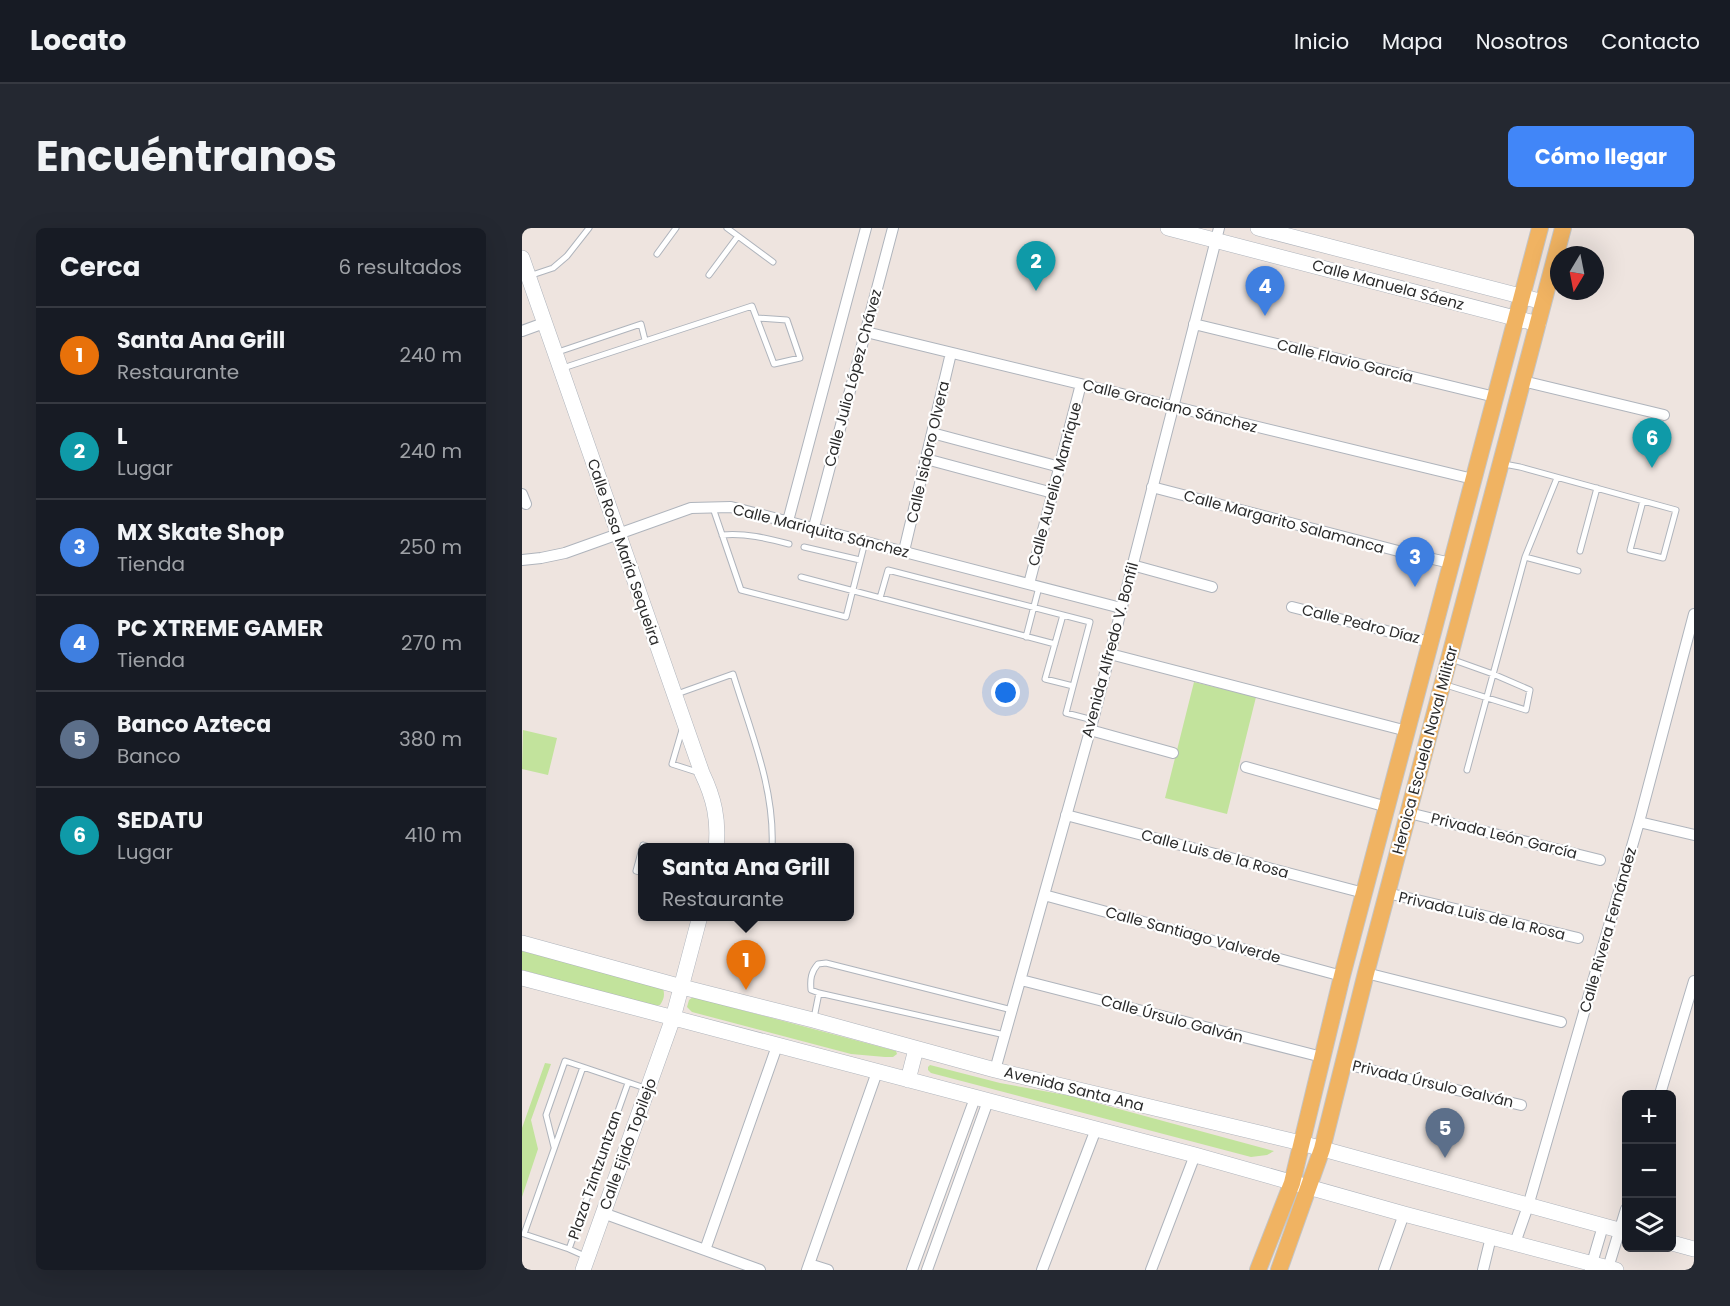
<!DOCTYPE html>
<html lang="es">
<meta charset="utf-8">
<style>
:root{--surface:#171b24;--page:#242831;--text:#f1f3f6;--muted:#9ea1a6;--line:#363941;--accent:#4186f8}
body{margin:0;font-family:Poppins,sans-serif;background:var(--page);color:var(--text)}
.controls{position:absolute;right:18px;bottom:18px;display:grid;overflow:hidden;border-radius:9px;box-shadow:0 6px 24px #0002}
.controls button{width:54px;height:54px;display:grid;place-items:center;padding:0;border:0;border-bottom:2px solid var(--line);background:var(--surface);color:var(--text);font:30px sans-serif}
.compass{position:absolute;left:1028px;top:18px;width:54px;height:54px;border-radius:50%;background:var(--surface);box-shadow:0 6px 24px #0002;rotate:190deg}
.you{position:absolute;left:484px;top:465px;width:21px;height:21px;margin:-15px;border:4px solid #fff;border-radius:50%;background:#1a73e8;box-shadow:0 0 0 9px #1a73e833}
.badge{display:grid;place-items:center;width:39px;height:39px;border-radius:50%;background:var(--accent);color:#fff;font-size:20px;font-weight:700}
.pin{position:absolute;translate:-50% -50px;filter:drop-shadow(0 2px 3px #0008)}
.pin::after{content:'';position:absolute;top:32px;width:21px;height:18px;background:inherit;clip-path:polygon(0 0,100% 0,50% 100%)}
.popup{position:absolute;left:116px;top:615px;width:216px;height:78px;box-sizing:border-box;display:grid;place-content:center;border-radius:9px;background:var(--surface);filter:drop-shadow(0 2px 4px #0005);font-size:20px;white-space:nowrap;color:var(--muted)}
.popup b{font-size:22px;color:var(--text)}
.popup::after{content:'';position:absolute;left:50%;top:100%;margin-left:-12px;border:12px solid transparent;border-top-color:var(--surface)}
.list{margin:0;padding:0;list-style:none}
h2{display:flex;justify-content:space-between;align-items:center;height:78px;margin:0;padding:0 24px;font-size:26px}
h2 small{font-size:20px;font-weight:400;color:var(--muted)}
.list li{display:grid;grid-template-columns:39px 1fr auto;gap:18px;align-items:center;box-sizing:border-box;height:96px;padding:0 24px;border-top:2px solid var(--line)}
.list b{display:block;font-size:22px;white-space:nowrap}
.list p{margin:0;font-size:20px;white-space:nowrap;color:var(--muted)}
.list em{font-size:20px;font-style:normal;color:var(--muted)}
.icon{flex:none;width:33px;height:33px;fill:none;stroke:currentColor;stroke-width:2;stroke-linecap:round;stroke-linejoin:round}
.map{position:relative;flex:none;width:1172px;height:1042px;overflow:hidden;border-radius:9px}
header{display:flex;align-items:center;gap:36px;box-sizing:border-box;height:84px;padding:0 30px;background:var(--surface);border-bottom:2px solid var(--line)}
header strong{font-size:28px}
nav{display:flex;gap:33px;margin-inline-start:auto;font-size:21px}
.intro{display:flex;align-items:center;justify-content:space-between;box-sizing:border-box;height:144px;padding:0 36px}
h1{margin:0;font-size:42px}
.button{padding:15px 27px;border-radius:9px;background:var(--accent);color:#fff;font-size:21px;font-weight:700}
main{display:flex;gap:36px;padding:0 36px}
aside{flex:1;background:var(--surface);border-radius:9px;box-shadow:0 6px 24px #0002}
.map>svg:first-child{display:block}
.green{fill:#c2e39c}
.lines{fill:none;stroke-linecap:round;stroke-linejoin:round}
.lane-casing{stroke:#afb4bc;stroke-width:7}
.street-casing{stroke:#afb4bc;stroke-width:12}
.secondary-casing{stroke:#afb4bc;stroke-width:16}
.primary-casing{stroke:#c4c4c4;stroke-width:18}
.lane{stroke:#fff;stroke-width:5}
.street{stroke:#fff;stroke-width:10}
.secondary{stroke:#fff;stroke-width:15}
.primary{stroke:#f0b362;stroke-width:16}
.labels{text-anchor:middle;stroke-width:4.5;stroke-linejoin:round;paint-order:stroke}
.street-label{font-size:15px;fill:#2c2c2c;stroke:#fff}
</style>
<header>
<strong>Locato</strong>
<nav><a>Inicio</a><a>Mapa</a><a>Nosotros</a><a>Contacto</a></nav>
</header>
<div class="intro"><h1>Encuéntranos</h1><a class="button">Cómo llegar</a></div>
<main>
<aside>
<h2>Cerca<small>6 resultados</small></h2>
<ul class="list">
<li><span class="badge" style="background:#e8710a">1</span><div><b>Santa Ana Grill</b><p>Restaurante</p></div><em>240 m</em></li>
<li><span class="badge" style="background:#0f9aa8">2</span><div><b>L</b><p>Lugar</p></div><em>240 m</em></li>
<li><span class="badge" style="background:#3f7fe0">3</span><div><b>MX Skate Shop</b><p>Tienda</p></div><em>250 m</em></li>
<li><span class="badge" style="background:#3f7fe0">4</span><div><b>PC XTREME GAMER</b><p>Tienda</p></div><em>270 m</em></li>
<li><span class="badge" style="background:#5c6f8a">5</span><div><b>Banco Azteca</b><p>Banco</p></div><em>380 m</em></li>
<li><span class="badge" style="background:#0f9aa8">6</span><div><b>SEDATU</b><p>Lugar</p></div><em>410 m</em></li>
</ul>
</aside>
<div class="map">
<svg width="1172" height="1042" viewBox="0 0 1172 1042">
<rect width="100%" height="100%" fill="#eee4df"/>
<!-- green -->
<path class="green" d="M672,454L734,469L705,586L643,570Z
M1,502L35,510L26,547L0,541Z
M0,723L141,760C143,767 142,771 138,777L133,778L0,742Z
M171,769L374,823L375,826L371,829H363L329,826L170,784L165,779L167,772Z
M23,835L29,836L9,892L16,921L0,969V900Z
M408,837L478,855L549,868L752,923L745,927L729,929L409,845L406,842V839Z"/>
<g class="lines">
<defs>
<path id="lane" d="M205,0L251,34
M135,26L154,0
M187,47L216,8
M7,48L31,40L45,28L67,0
M33,125L119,96L123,112
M41,140L230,78L252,136L278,130L265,92L235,90
M982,236L998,239L1154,282L1141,330L1108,322L1121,273
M191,280L219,362L324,389L343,314
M200,307C224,305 244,310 267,316
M282,319L338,332
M1058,323L1075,260
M1003,329L1035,250
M279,349L533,416
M358,370L366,342L568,394L544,485L571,492
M541,387L523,451L551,458
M504,409L517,359
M924,457L1004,482L1008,462L971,446L929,431
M155,466L211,446C228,502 253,560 250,620
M160,502L150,536L178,545
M945,542L1003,329L1056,343
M121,645L114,643L121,617L131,620
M292,790L297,765
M483,807L297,765L289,762C288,751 289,744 296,736L304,735L490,782
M106,855L47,1021L2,1006L61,839L123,860
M32,919L24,887L43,833L61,839
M47,1021L65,1029"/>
<path id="street" d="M672,96L973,169
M0,103L22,95
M344,104L951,251
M1001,153L1142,187
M410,205L538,239
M404,231L531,265
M630,259L884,325L929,335
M0,266L4,276
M266,293L344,0
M292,299L371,0
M382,323L429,125
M0,332L19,330L43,325L169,280L209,279L599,380
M610,337L690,359
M507,356L559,156
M770,379L908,414
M588,426L885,503
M568,502L651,525
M724,539L865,579
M887,585L1078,632
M544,587L842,665
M1117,594L1172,607
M865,665L1056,710
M522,667L820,748
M844,745L1039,794
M499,752L800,829
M823,836L999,877
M473,842L571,492L697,0
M1138,866L1172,753
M81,985L238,1042
M993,1015L1006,978L1117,594L1172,386
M183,1022L255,818
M287,1036L306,1042
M1086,1040L1104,981
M285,1042L355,844
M390,1042L453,870
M405,1042L466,873
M520,1042L574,901
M629,1042L673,927
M862,1042L882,986
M961,1042L969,1009
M1068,1042L1081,998"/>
<path id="secondary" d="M646,0L1016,96
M736,0L1021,74
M0,30L180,545C192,570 197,592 194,620
M0,715L160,759L291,792L473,842L779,915L1104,1004
M0,750L673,927L882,986L1094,1042
M386,852L394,821
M1150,1015L1172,1021
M61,1042L151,790L178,688"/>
<path id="primary" d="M736,1042L770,955L820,748L1018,0
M757,1042L800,921L844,745L1041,0"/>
</defs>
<!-- lane casing -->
<use href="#lane" class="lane-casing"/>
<!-- street casing -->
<use href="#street" class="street-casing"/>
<!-- secondary casing -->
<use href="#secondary" class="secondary-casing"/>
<!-- primary casing -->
<use href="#primary" class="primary-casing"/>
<!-- lane -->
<use href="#lane" class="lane"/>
<!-- street -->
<use href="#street" class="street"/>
<!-- secondary -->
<use href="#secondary" class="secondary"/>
<!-- primary -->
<use href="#primary" class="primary"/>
</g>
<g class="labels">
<!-- street labels -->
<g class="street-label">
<text transform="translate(866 57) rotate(15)" y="5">Calle Manuela Sáenz</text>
<text transform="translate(823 133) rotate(14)" y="5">Calle Flavio García</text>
<text transform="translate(331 150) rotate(-75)" y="5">Calle Julio López Chávez</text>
<text transform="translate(648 178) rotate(14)" y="5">Calle Graciano Sánchez</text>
<text transform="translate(406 224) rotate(-77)" y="5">Calle Isidoro Olvera</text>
<text transform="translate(533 256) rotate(-75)" y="5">Calle Aurelio Manrique</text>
<text transform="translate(762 294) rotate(15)" y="5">Calle Margarito Salamanca</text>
<text transform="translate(299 303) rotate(14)" y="5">Calle Mariquita Sánchez</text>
<text transform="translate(102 324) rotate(71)" y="5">Calle Rosa María Sequeira</text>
<text transform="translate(839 396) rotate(14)" y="5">Calle Pedro Díaz</text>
<text transform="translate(588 422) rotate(-75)" y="5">Avenida Alfredo V. Bonfil</text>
<text transform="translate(903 522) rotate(-75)" y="5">Heroica Escuela Naval Militar</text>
<text transform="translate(982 608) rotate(14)" y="5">Privada León García</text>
<text transform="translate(693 626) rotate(15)" y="5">Calle Luis de la Rosa</text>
<text transform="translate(960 688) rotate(13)" y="5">Privada Luis de la Rosa</text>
<text transform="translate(1086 702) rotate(-74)" y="5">Calle Rivera Fernández</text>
<text transform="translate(671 707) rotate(15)" y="5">Calle Santiago Valverde</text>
<text transform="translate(650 791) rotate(15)" y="5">Calle Úrsulo Galván</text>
<text transform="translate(911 856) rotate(13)" y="5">Privada Úrsulo Galván</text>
<text transform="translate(552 861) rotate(14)" y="5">Avenida Santa Ana</text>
<text transform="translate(106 916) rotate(-70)" y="5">Calle Ejido Topilejo</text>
<text transform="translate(73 947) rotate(-71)" y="5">Plaza Tzintzuntzan</text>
</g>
</g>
</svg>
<div class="controls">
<button>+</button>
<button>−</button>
<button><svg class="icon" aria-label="layers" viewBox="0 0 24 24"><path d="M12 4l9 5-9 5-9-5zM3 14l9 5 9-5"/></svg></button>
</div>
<svg class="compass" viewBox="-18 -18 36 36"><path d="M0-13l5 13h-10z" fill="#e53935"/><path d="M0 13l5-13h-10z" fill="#9ea1a6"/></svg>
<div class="you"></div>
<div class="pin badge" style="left:224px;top:762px;background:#e8710a">1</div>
<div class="popup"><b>Santa Ana Grill</b>Restaurante</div>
<div class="pin badge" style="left:514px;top:63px;background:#0f9aa8">2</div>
<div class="pin badge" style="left:893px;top:359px;background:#3f7fe0">3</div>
<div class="pin badge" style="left:743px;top:88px;background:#3f7fe0">4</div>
<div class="pin badge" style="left:923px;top:930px;background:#5c6f8a">5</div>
<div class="pin badge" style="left:1130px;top:240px;background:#0f9aa8">6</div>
</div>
</main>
